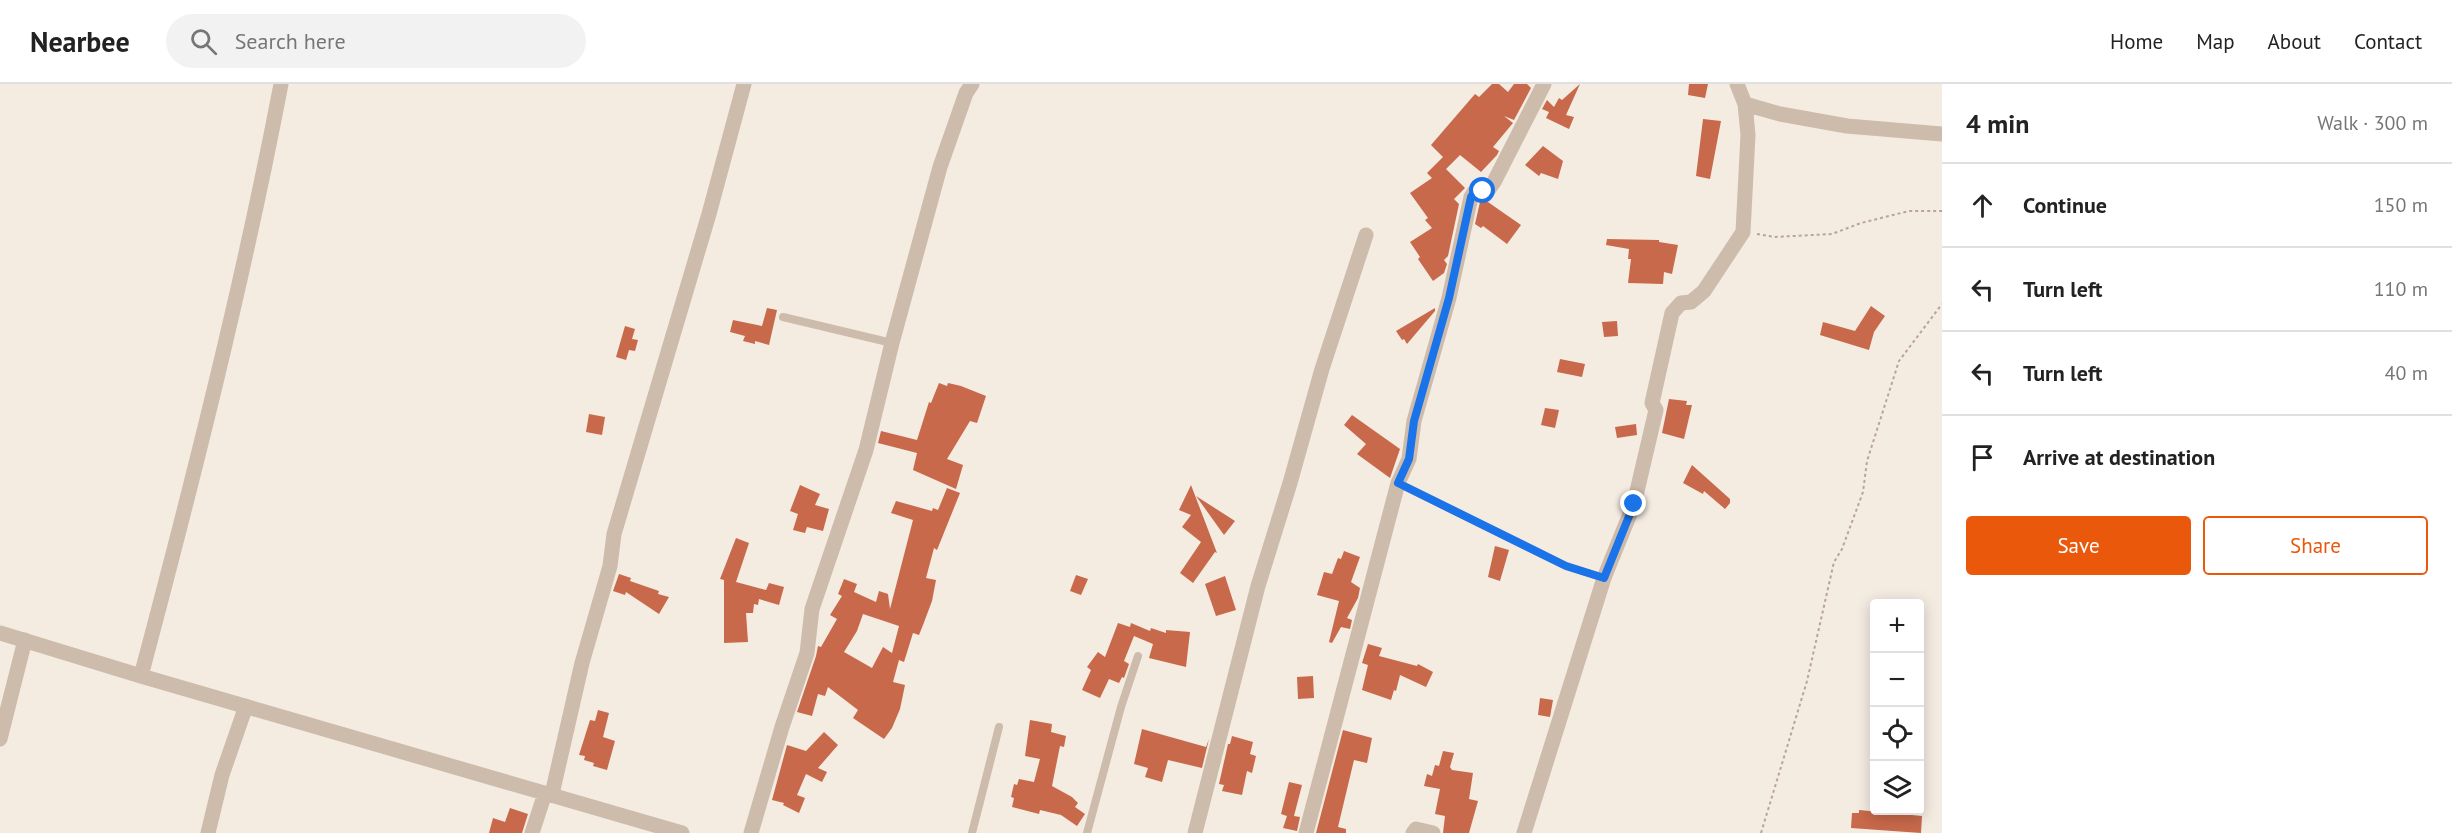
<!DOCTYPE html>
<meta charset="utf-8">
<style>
:root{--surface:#fff;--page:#f2f2f2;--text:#222;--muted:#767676;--line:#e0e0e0;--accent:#ea580c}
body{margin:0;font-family:"PT Sans",sans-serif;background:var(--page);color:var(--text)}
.controls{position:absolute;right:18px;bottom:18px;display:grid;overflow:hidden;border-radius:6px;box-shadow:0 3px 15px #0003}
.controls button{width:54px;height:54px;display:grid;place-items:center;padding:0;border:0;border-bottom:2px solid var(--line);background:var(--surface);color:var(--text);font:30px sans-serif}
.stop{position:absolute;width:18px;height:18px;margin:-14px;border:4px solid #1a73e8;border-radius:50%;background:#fff}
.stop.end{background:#1a73e8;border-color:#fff;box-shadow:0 2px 6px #0008}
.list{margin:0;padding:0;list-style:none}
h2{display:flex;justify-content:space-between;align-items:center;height:78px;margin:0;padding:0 24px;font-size:26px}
h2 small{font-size:20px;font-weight:400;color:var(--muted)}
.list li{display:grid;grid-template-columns:39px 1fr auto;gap:18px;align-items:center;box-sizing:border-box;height:84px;padding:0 24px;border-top:2px solid var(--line)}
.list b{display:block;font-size:22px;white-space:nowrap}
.list em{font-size:20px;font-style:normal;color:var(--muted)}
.actions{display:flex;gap:12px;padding:18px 24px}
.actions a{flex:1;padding:14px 0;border:2px solid var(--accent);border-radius:6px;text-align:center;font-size:21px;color:var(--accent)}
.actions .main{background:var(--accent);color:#fff}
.icon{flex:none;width:33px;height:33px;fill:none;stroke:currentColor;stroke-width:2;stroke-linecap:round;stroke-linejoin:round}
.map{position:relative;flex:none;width:1942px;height:749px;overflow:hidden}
header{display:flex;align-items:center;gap:36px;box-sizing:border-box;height:84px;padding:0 30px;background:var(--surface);border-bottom:2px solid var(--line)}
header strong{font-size:28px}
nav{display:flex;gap:33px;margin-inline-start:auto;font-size:21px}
.search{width:420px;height:54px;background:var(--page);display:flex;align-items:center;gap:15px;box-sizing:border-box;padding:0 21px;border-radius:33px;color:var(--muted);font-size:22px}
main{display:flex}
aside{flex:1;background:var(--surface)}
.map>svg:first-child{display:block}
.building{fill:#c8694b;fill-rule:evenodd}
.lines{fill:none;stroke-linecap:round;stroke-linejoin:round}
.path{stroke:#b9a596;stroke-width:2;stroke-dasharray:3 3;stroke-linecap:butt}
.service{stroke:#cdbbac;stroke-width:8}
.minor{stroke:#cdbbac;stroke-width:15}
.route{stroke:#1a73e8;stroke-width:8}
</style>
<header>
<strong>Nearbee</strong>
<div class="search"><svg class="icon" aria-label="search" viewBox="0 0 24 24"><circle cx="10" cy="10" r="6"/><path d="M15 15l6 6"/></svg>Search here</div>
<nav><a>Home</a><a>Map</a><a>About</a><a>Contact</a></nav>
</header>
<main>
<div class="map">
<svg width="1942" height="749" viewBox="0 0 1942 749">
<rect width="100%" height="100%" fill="#f4ebe1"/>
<!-- building -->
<path class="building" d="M1492,0H1499L1508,8L1514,0H1527L1531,4L1514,36L1504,32L1513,39L1493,63L1499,67L1497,71L1481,88L1460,71L1446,85L1465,104L1454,115L1459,120L1448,172L1444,176L1447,180L1444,189L1433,197L1418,175L1420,173L1410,158L1432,144L1425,136L1428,134L1410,109L1432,94L1427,89L1443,73L1431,61L1475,10L1479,13Z
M1580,0L1566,31L1574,33L1569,45L1546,34L1549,28L1542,25L1547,16L1554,23L1559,14L1562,16Z
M1689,0H1708L1705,14L1688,11Z
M1703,35L1721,37L1710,95L1696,92Z
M1543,62L1563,77L1558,95L1541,89L1539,92L1525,81Z
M1485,116L1521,141L1507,160L1483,142L1481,144L1475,140L1480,118Z
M1607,155L1659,156V158L1678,161L1672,190L1664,188L1663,200L1628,199L1631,175H1628L1629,165L1606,161Z
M1871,222L1885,232L1874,248L1869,266L1820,251L1823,238L1855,247Z
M767,224L777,226L769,261L755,257V260L743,257L745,252L730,248L733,236L762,242Z
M1435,224V227L1407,260L1404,255L1402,256L1396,247Z
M1617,237L1618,252L1604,253L1602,238Z
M625,242L635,245L632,255L638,256L635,267L629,266L626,276L616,273Z
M1560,275L1585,280L1582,293L1557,288Z
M939,299L947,302L948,299L961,302L986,312L977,339L970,337L947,375L963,381L956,405L913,386L917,369L878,359L881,347L917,356L929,318L931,319Z
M1669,315L1687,317L1686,321H1692L1684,355L1662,349Z
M1545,324L1559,326L1555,344L1541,341Z
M589,330L605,333L602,351L586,348Z
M1352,331L1400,365L1390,394L1357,370L1366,360L1344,341Z
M1636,340L1637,351L1617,354L1615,343Z
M1692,381L1730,415V419L1725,425L1704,407L1703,410L1683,399Z
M800,401L820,410L815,421L829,425L823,447L807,443L805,449L793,446L798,430L790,427Z
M1191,401L1217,469L1215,468L1193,499L1180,489L1201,458L1182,443L1191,431L1179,426Z
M947,404L960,409L937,466L934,464L926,494L936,496L932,517L923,541L919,551L913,549L904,578L899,576L893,598L905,601L900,625L892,644L884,655L853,634L858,626L828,603L825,612L818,610L812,632L797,628L816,572L818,562L821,563L837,535L830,531L842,512L838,510L844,495L857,500L854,508L876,518L879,507L888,510L890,525L913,436L891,429L896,417L932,427L933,424L938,426ZM863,530L899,542L892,569L883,563L872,584L844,568L857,547Z
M1196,412L1235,437L1224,451Z
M736,454L749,459L736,498L766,506L769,499L784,503L779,521L759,515L758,521L754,520L753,529H746L748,558L724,559V496L720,495Z
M1495,462L1509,466L1500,497L1488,493Z
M1344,467L1360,473L1351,498L1360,504L1358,514L1347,534L1352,536L1350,545L1341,543L1332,559L1329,558L1339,517L1317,511L1324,488L1332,490L1338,474L1341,475Z
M619,490L631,494L630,497L659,507L658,510L669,513L659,530L626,508L625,511L613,507Z
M1076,491L1088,495L1081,511L1070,507Z
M1225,492L1236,526L1216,532L1205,500Z
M1118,539L1130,543L1131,539L1150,547L1151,544L1166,549V546L1190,548L1186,583L1149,574L1153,560L1134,552L1124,577L1129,580L1124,594L1122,593L1119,599L1109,595L1100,614L1082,606L1091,586L1087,583L1098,568L1105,573Z
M1368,560L1382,564L1379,572L1417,582L1418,580L1433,588L1426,603L1400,591L1396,607L1394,606L1391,616L1362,606L1368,581L1362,579Z
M1313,592L1314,614L1298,615L1297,593Z
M1540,614L1553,616L1550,633L1538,631Z
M598,626L609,629L603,653L615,657L607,686L593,682L594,679L584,676L585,672L579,671L590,636L595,637Z
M1030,636L1052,640L1051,648L1066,652L1064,663L1060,662L1052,702L1072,713L1078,719L1075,723L1085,730L1077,742L1061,731L1040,726L1039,730L1012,723L1014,714L1011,713L1014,700L1017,701L1019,695L1034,698L1040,675L1025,672Z
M1142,645L1206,663L1209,655L1202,684L1168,676L1162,698L1145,693L1148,684L1134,680Z
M1343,646L1372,654L1367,679L1354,676L1338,743L1346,745V749H1316Z
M824,648L838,661L818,684L827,688L822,698L806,690L797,711L805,714L799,729L783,721L784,719L772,716L787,661L806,667Z
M1232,652L1253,658L1250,670L1256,672L1252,689L1247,687L1242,711L1222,707L1224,701L1219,700L1228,660H1230Z
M1443,667L1454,669L1450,683L1452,686L1473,689L1469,715L1478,717L1469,749H1443L1445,732L1435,730L1440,705L1424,702L1427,690L1432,692L1435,681L1439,682Z
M1289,698L1302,701L1294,732L1300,733L1297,747L1283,744L1287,732L1281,730Z
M510,724L528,730L522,749H489L493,734L505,738Z
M1859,726L1922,732L1921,749L1851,744L1852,729H1859Z"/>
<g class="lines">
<!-- path -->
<path class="path" d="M1757,150L1774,153L1832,150L1861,139L1909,127H1942
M1761,749L1807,597L1834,478L1842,465L1863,408L1867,377L1899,277L1942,220"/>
<!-- service -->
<path class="service" d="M783,233L892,259
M1398,399L1566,482L1604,494
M972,749L999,643
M1087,749L1121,623L1138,572"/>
<!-- minor -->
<path class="minor" d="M1745,20L1780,30L1847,42L1942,50
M0,549L141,592L682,749
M141,592C193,396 243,199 281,0
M0,655L25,556
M552,710L582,579L610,482L614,450L709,130L744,0
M208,749L222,691L246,622
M532,749L545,709
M751,749L782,643L807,569L812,525L866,366L892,259L940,83L966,9L972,0
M1195,749L1258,502L1290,399L1322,285L1366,151
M1306,749L1398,399L1409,375L1414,337L1449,214L1471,113L1474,108L1489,105L1494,98L1544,0
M1413,749L1416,745L1433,749
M1524,749L1604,494L1634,420L1656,326L1652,319L1672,229L1681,219L1691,218L1704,207L1743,148L1748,51L1745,20L1737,0"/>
</g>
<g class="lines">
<!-- route -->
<path class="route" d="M1483,107L1474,108L1471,113L1449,214L1414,337L1409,375L1398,399L1566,482L1604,494L1634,420"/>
</g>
</svg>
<div class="controls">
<button>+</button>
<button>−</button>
<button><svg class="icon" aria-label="locate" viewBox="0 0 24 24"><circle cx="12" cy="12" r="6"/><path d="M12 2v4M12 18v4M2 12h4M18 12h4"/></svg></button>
<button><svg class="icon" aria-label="layers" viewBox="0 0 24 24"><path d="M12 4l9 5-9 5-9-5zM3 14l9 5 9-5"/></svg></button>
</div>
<div class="stop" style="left:1483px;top:107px"></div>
<div class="stop end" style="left:1634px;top:420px"></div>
</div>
<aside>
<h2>4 min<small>Walk · 300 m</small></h2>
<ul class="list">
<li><svg class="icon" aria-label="ahead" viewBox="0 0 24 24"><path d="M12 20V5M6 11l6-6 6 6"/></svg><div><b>Continue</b></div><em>150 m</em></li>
<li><svg class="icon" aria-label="left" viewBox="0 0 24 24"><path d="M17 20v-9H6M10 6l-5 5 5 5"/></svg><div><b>Turn left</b></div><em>110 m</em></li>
<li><svg class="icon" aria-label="left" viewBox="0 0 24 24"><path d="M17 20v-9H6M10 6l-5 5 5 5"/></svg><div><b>Turn left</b></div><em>40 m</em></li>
<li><svg class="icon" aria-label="arrive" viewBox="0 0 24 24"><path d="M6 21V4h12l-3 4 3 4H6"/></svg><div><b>Arrive at destination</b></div></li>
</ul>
<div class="actions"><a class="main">Save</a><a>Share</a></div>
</aside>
</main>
